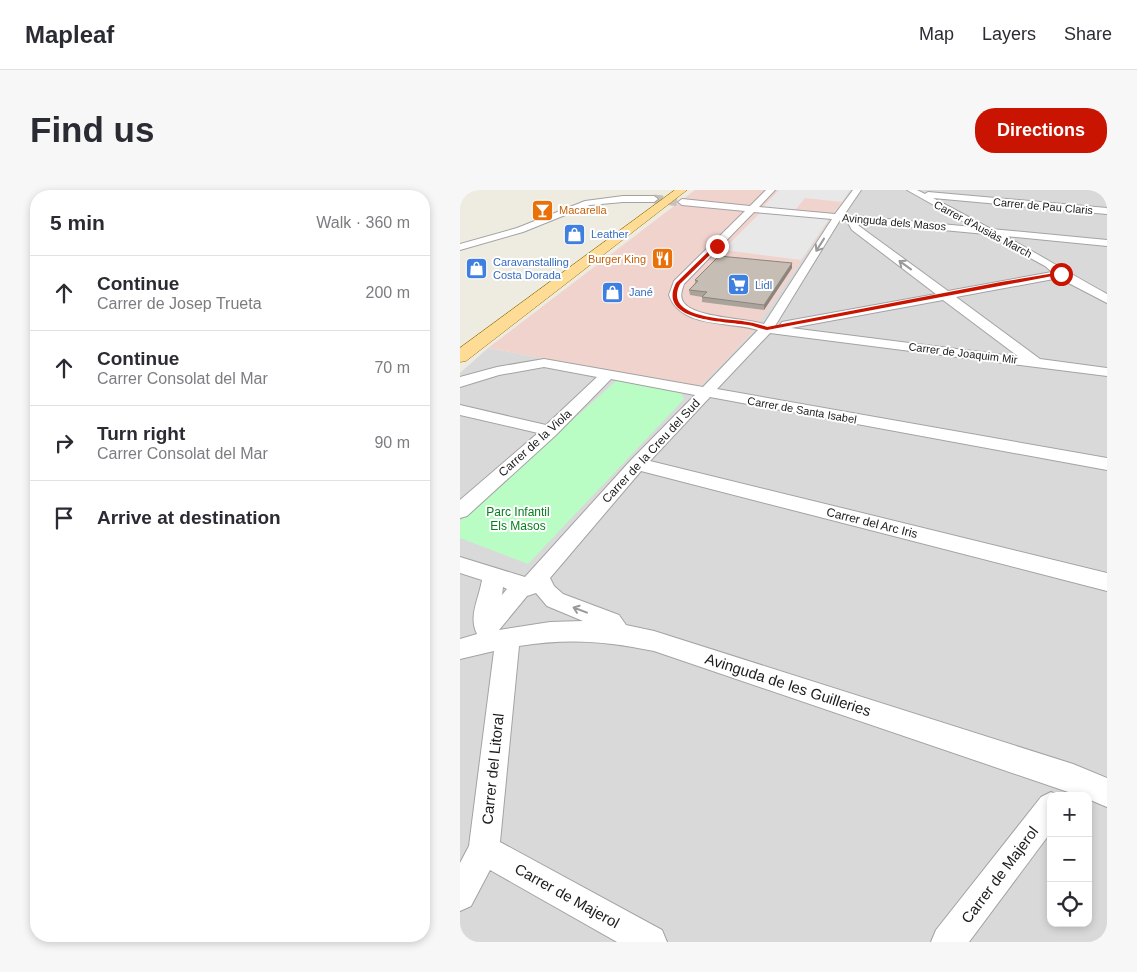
<!DOCTYPE html>
<meta charset="utf-8">
<style>
:root{--surface:#fff;--page:#f7f7f7;--text:#2b2b33;--muted:#7c7c81;--line:#e1e1e2;--accent:#c81400}
body{margin:0;font-family:Helvetica,sans-serif;background:var(--page);color:var(--text)}
.controls{position:absolute;right:15px;bottom:15px;display:grid;overflow:hidden;border-radius:10px;box-shadow:0 2px 8px #0003}
.controls button{width:45px;height:45px;display:grid;place-items:center;padding:0;border:0;border-bottom:1px solid var(--line);background:var(--surface);color:var(--text);font:25px sans-serif}
.stop{position:absolute;width:15px;height:15px;margin:-11px;border:4px solid #c81400;border-radius:50%;background:#fff}
.stop.end{background:#c81400;border-color:#fff;box-shadow:0 1px 5px #0008}
.list{margin:0;padding:0;list-style:none}
h2{display:flex;justify-content:space-between;align-items:center;height:65px;margin:0;padding:0 20px;font-size:21px}
h2 small{font-size:16px;font-weight:400;color:var(--muted)}
.list li{display:grid;grid-template-columns:32px 1fr auto;gap:15px;align-items:center;box-sizing:border-box;height:75px;padding:0 20px;border-top:1px solid var(--line)}
.list b{display:block;font-size:19px;white-space:nowrap}
.list p{margin:0;font-size:16px;white-space:nowrap;color:var(--muted)}
.list em{font-size:16px;font-style:normal;color:var(--muted)}
.icon{flex:none;width:28px;height:28px;fill:none;stroke:currentColor;stroke-width:2;stroke-linecap:round;stroke-linejoin:round}
.map{position:relative;flex:none;width:647px;height:752px;overflow:hidden;border-radius:20px}
header{display:flex;align-items:center;gap:30px;box-sizing:border-box;height:70px;padding:0 25px;background:var(--surface);border-bottom:1px solid var(--line)}
header strong{font-size:24px}
nav{display:flex;gap:28px;margin-inline-start:auto;font-size:18px}
.intro{display:flex;align-items:center;justify-content:space-between;box-sizing:border-box;height:120px;padding:0 30px}
h1{margin:0;font-size:35px}
.button{padding:12px 22px;border-radius:20px;background:var(--accent);color:#fff;font-size:18px;font-weight:700}
main{display:flex;gap:30px;padding:0 30px}
aside{flex:1;background:var(--surface);border-radius:20px;box-shadow:0 2px 8px #0003}
.map>svg:first-child{display:block}
.residential{fill:#dad9d9;fill-rule:evenodd}
.commercial{fill:#f1d3ce}
.park{fill:#b9fdc5}
.parking{fill:#e8e8e8}
.lines{fill:none;stroke-linecap:round;stroke-linejoin:round}
.minor-tunnel{stroke:#c4c2ba;stroke-width:9;stroke-dasharray:9 5;stroke-linecap:butt}
.minor-casing{stroke:#a3a3a3;stroke-width:2}
.primary-casing{stroke:#947200;stroke-width:1}
.minor{fill:#fff;fill-rule:evenodd}
.primary{fill:#ffdc95;fill-rule:evenodd}
.wall{fill:#aaa39b}
.shaded-wall{fill:#8b857e}
.building{fill:#c6beb4;stroke:#8b857e}
.oneway{stroke:#999}
.route{fill:#c81400}
.labels{text-anchor:middle;stroke-width:4;stroke-linejoin:round;paint-order:stroke}
.far-street-label{font-size:11px;fill:#1c1c1c;stroke:#fff}
.far-food-label{font-size:11px;fill:#c56008;stroke:#fff;text-anchor:start}
.far-shop-label{font-size:11px;fill:#366cbe;stroke:#fff;text-anchor:start}
.street-label{font-size:12px;fill:#1c1c1c;stroke:#fff}
.park-label{font-size:12px;fill:#04801b;stroke:#fff}
.near-street-label{font-size:15px;fill:#1c1c1c;stroke:#fff}
</style>
<header>
<strong>Mapleaf</strong>
<nav><a>Map</a><a>Layers</a><a>Share</a></nav>
</header>
<div class="intro"><h1>Find us</h1><a class="button">Directions</a></div>
<main>
<aside>
<h2>5 min<small>Walk · 360 m</small></h2>
<ul class="list">
<li><svg class="icon" aria-label="ahead" viewBox="0 0 24 24"><path d="M12 20V5M6 11l6-6 6 6"/></svg><div><b>Continue</b><p>Carrer de Josep Trueta</p></div><em>200 m</em></li>
<li><svg class="icon" aria-label="ahead" viewBox="0 0 24 24"><path d="M12 20V5M6 11l6-6 6 6"/></svg><div><b>Continue</b><p>Carrer Consolat del Mar</p></div><em>70 m</em></li>
<li><svg class="icon" aria-label="right" viewBox="0 0 24 24"><path d="M7 20v-9h11M14 6l5 5-5 5"/></svg><div><b>Turn right</b><p>Carrer Consolat del Mar</p></div><em>90 m</em></li>
<li><svg class="icon" aria-label="arrive" viewBox="0 0 24 24"><path d="M6 21V4h12l-3 4 3 4H6"/></svg><div><b>Arrive at destination</b></div></li>
</ul>
</aside>
<div class="map">
<svg width="647" height="752" viewBox="0 0 647 752">
<rect width="100%" height="100%" fill="#eeebe1"/>
<!-- residential -->
<path class="residential" d="M390,0H647V752H0V183L28,158L239,197L290,145ZM591,606H628V733H591Z"/>
<!-- commercial -->
<path class="commercial" d="M235,0H390L290,145L239,197L28,158Z"/>
<!-- park -->
<path class="park" d="M161,190L221,202L224,209L68,374L0,348V331L156,191Z"/>
<!-- parking -->
<path class="parking" d="M319,0H390L382,12L345,8L335,20L303,17Z
M301,22L369,29L341,70L263,60Z"/>
<g class="lines">
<!-- minor-tunnel -->
<path class="minor-tunnel" d="M194,9L222,12"/>
<defs>
<path id="minor" d="M306,0H315L299,17L375,24L393,0H401L384,25L513,37L447,0H457L465,4L468,2L647,18V24L473,8L531,39L647,50V56L545,46C580,65 612,85 647,104V113L599,88L496,107L580,169L647,178V186L310,143L257,199L647,268V280L250,207L190,271L647,383V401L181,281L90,388L94,396L103,404L159,425L166,435L194,441L613,574L647,588V617L628,609V606H620L194,461C145,451 109,448 59,456L40,652L202,740L207,752H157L30,680L11,716L0,721V673L9,656L34,461L0,469V449L17,444C8,426 19,409 22,390L0,383V367L65,387L171,270L235,205L151,189L96,245L7,326L0,328V310L78,243L0,225V215L86,235L137,187L84,177L39,185L0,197V187L37,177L84,169L243,197L298,140C270,131 221,139 209,105L214,91L285,21L222,15L218,12L222,9L290,16ZM294,22L372,29L304,134C285,128 236,128 224,113C219,107 222,100 224,94ZM380,30L387,31L392,40L476,104L327,131L322,132L320,135L322,137L315,136ZM397,32L526,44L585,76L592,82L488,101L399,36ZM483,110L559,167L331,138ZM43,397L47,399L42,405ZM76,403L87,416L123,431L90,432L39,440L67,406Z
M163,6H194L198,9L194,12H163L130,15L63,42L0,60V54L57,38L125,11Z
M591,602L599,606H591V642L509,752H471L476,740L581,607Z"/>
<path id="primary" d="M215,0H227L6,171L0,172V158Z"/>
</defs>
<!-- minor casing -->
<use href="#minor" class="minor-casing"/>
<!-- primary casing -->
<use href="#primary" class="primary-casing"/>
<!-- minor -->
<use href="#minor" class="minor"/>
<!-- primary -->
<use href="#primary" class="primary"/>
</g>
<!-- wall -->
<path class="wall" d="M332,78L304,120L242,112V107L230,105L229,100L235,93V90Z"/>
<!-- shaded-wall -->
<path class="shaded-wall" d="M332,73V78L304,120V115Z"/>
<!-- building -->
<path class="building" d="M259,66L332,73L304,115L242,107L247,102L229,100L238,91L235,90Z"/>
<!-- one-way arrows -->
<defs><path id="oneway-shaft" d="M-6 0H5M1.5-3L5.5 0L1.5 3" fill="none" stroke-width="1.6" stroke-linecap="round" stroke-linejoin="round" transform="scale(1.25)"/></defs>
<g class="oneway">
<use href="#oneway-shaft" transform="translate(360 55) rotate(122)"/>
<use href="#oneway-shaft" transform="translate(445 75) rotate(-144)"/>
<use href="#oneway-shaft" transform="translate(120 420) rotate(-159)"/>
</g>
<!-- route -->
<path class="route" d="M255,55L259,56L220,94C202,130 270,128 288,132C295,133 301,135 307,137L541,92L601,82L603,84L307,140C301,139 294,136 288,135C268,131 196,132 216,93Z"/>
<!-- icons -->
<defs>
<symbol id="bar-square" viewBox="-11 -11 22 22"><rect x="-9" y="-9" width="18" height="18" rx="4" fill="#e8710a" stroke="#fff"/><path d="M-6-5H6L.8 .8V4.5H3.5V6h-7V4.5H-.8V.8Z" fill="#fff"/></symbol>
<symbol id="shop-square" viewBox="-11 -11 22 22"><rect x="-9" y="-9" width="18" height="18" rx="4" fill="#3f7fe0" stroke="#fff"/><path d="M-5-2.5h2.3a2.7 3.5 0 0 1 5.4 0H5L5.5 6h-11ZM-1.5-2.5h3a1.5 2.3 0 0 0-3 0Z" fill="#fff"/></symbol>
<symbol id="restaurant-square" viewBox="-11 -11 22 22"><rect x="-9" y="-9" width="18" height="18" rx="4" fill="#e8710a" stroke="#fff"/><path d="M-5-6h1v4h1v-4h1v4h1v-4h1v5L-1.5 .5V6h-2V.5L-5-1ZM5-6V6H3V1.5H1.5Q1.5-4 5-6Z" fill="#fff"/></symbol>
<symbol id="supermarket-square" viewBox="-11 -11 22 22"><rect x="-9" y="-9" width="18" height="18" rx="4" fill="#3f7fe0" stroke="#fff"/><path d="M-6-5.5h2.5l.6 2H6L4.5 2H-2.5L-4.4-4H-6ZM-1.5 3.2a1.3 1.3 0 1 0 .1 0ZM3 3.2a1.3 1.3 0 1 0 .1 0Z" fill="#fff"/></symbol>
</defs>
<g fill-rule="evenodd">
<use href="#bar-square" x="70" y="8" width="25" height="25"/>
<use href="#shop-square" x="102" y="32" width="25" height="25"/>
<use href="#restaurant-square" x="190" y="56" width="25" height="25"/>
<use href="#shop-square" x="4" y="66" width="25" height="25"/>
<use href="#supermarket-square" x="266" y="82" width="25" height="25"/>
<use href="#shop-square" x="140" y="90" width="25" height="25"/>
</g>
<g class="labels">
<!-- far-street labels -->
<g class="far-street-label">
<text transform="translate(583 16) rotate(5)" y="4">Carrer de Pau Claris</text>
<text transform="translate(434 32) rotate(5)" y="4">Avinguda dels Masos</text>
<text transform="translate(523 39) rotate(28)" y="4">Carrer d'Ausiàs March</text>
<text transform="translate(503 163) rotate(7)" y="4">Carrer de Joaquim Mir</text>
<text transform="translate(342 220) rotate(10)" y="4">Carrer de Santa Isabel</text>
</g>
<!-- far-food labels -->
<g class="far-food-label">
<text x="99" y="24">Macarella</text>
<text x="186" y="73" text-anchor="end">Burger King</text>
</g>
<!-- far-shop labels -->
<g class="far-shop-label">
<text x="131" y="48">Leather</text>
<text x="33" y="76">Caravanstalling<tspan x="33" dy="13">Costa Dorada</tspan></text>
<text x="295" y="99">Lidl</text>
<text x="169" y="106">Jané</text>
</g>
<!-- street labels -->
<g class="street-label">
<text transform="translate(75 253) rotate(-42)" y="4">Carrer de la Viola</text>
<text transform="translate(191 261) rotate(-47)" y="4">Carrer de la Creu del Sud</text>
<text transform="translate(412 333) rotate(14)" y="4">Carrer del Arc Iris</text>
</g>
<!-- park labels -->
<g class="park-label">
<text x="58" y="326">Parc Infantil<tspan x="58" dy="14">Els Masos</tspan></text>
</g>
<!-- near-street labels -->
<g class="near-street-label">
<text transform="translate(328 495) rotate(18)" y="5">Avinguda de les Guilleries</text>
<text transform="translate(33 579) rotate(-84)" y="5">Carrer del Litoral</text>
<text transform="translate(540 685) rotate(-53)" y="5">Carrer de Majerol</text>
<text transform="translate(107 706) rotate(29)" y="5">Carrer de Majerol</text>
</g>
</g>
</svg>
<div class="controls">
<button>+</button>
<button>−</button>
<button><svg class="icon" aria-label="locate" viewBox="0 0 24 24"><circle cx="12" cy="12" r="6"/><path d="M12 2v4M12 18v4M2 12h4M18 12h4"/></svg></button>
</div>
<div class="stop" style="left:601px;top:84px"></div>
<div class="stop end" style="left:257px;top:56px"></div>
</div>
</main>
